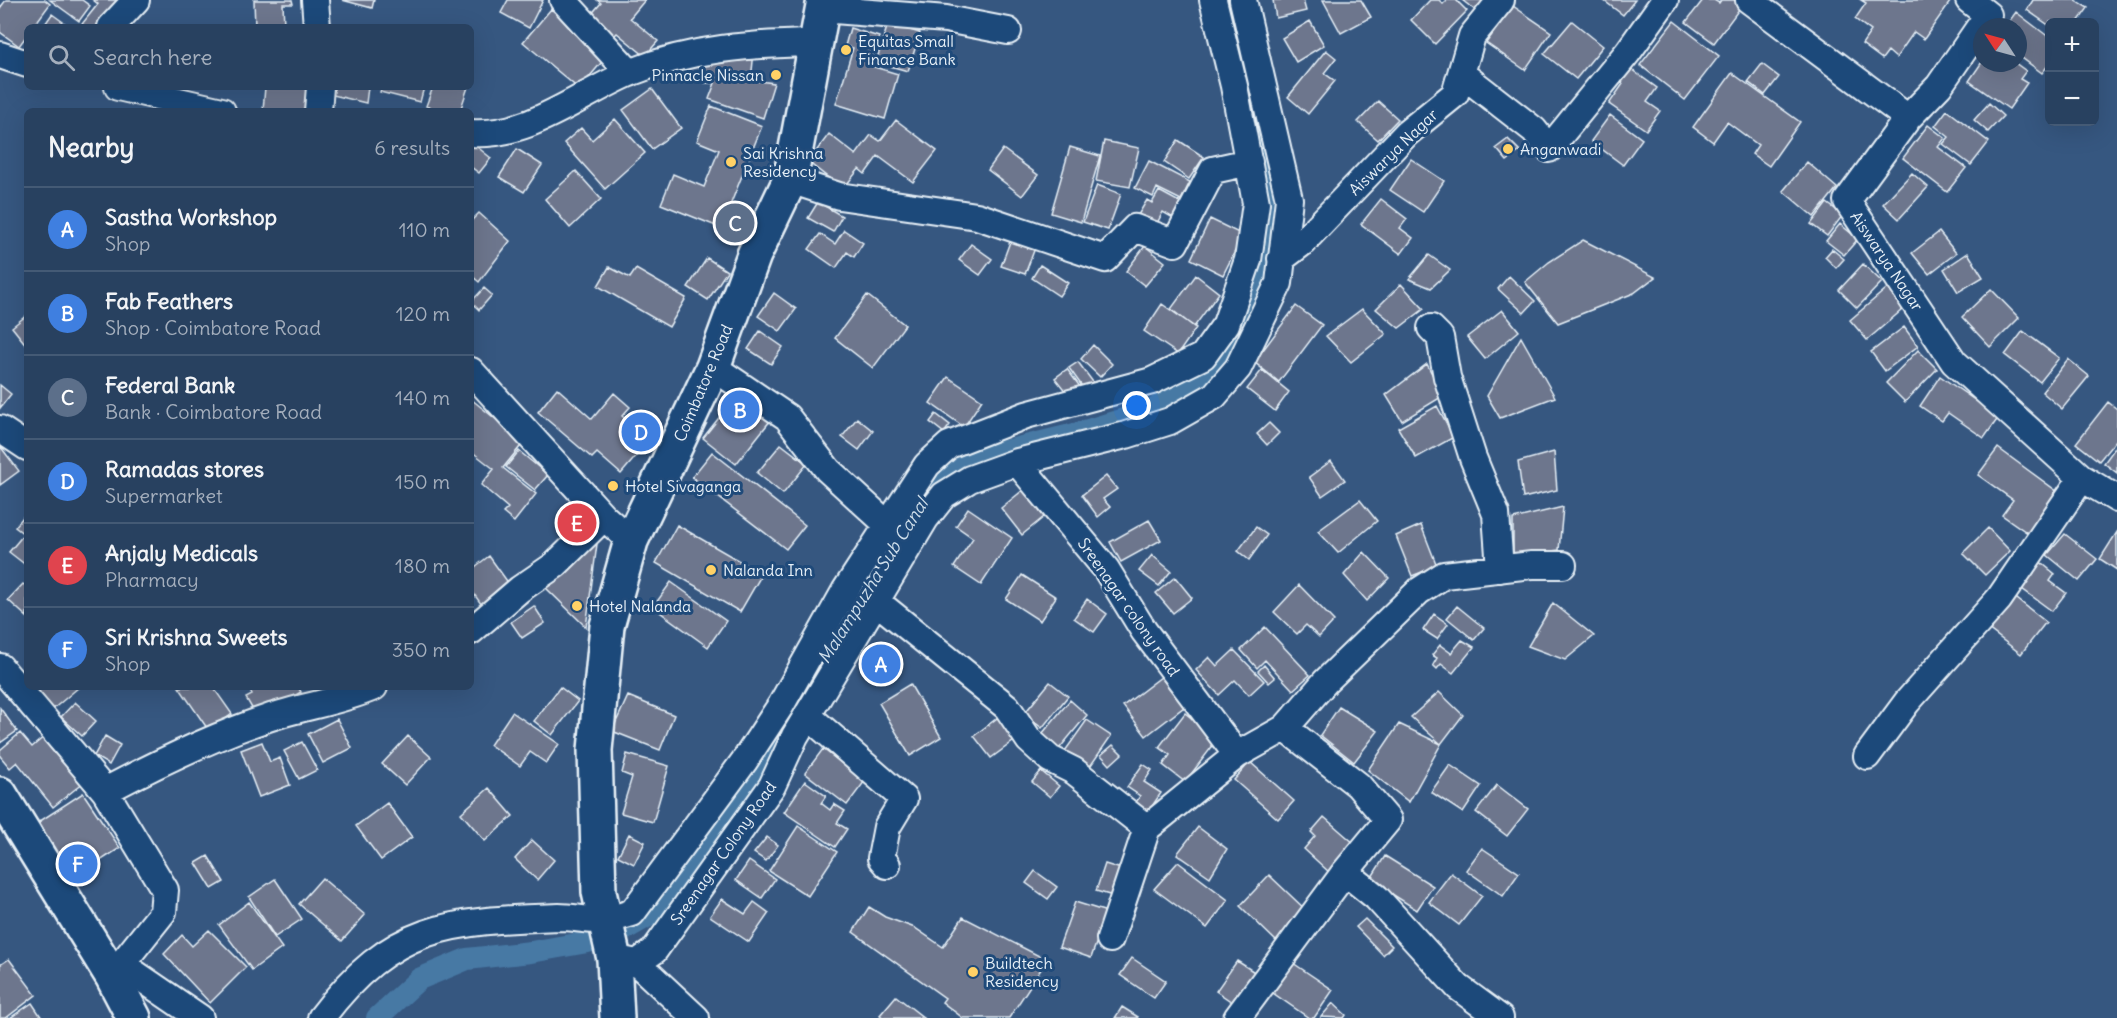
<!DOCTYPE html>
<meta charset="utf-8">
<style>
:root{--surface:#284160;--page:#344c69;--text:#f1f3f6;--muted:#a5afbd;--line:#445a75;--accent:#ffd166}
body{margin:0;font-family:Delius,sans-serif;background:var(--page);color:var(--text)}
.controls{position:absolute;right:18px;top:18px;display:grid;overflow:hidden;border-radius:9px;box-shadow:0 6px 24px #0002}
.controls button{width:54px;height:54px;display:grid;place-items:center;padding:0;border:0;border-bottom:2px solid var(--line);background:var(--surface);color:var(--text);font:30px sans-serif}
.compass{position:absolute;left:1973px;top:18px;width:54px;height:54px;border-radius:50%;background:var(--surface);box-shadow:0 6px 24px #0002;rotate:306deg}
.you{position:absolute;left:1137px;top:406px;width:21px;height:21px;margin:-15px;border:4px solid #fff;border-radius:50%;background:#1a73e8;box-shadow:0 0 0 9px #1a73e833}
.badge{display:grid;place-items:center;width:39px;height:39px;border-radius:50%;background:var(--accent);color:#fff;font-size:20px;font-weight:700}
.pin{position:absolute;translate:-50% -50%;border:3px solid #fff;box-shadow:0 2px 6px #0006}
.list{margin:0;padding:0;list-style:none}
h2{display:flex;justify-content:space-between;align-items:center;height:78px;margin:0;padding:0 24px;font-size:26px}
h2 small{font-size:20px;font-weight:400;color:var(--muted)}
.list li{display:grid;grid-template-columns:39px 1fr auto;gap:18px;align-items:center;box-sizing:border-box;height:84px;padding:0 24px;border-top:2px solid var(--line)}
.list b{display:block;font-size:22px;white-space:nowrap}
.list p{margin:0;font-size:20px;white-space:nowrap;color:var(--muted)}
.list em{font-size:20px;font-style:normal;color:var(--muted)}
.icon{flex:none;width:33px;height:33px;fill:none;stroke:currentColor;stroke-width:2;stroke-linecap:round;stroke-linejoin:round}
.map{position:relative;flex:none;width:2117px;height:1018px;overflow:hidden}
.search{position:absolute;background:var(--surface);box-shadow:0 6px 24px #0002;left:24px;top:24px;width:450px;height:66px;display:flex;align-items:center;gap:15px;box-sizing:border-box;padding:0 21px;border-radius:9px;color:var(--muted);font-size:22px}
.panel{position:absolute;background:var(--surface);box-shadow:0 6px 24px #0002;left:24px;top:108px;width:450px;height:582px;border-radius:9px}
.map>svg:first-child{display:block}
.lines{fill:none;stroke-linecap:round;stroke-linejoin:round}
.canal{stroke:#4779a4;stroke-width:22}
.building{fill:#6d768d;stroke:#e8f1f8;stroke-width:1.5}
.street-casing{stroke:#e8f1f8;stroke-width:30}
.secondary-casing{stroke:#e8f1f8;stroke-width:38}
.street{stroke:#1f4a7a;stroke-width:26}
.secondary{stroke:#1f4a7a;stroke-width:33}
.poi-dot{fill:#ffd166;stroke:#1f4a7a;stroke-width:2}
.labels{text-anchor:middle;stroke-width:6;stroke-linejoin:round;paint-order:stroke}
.poi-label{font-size:16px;fill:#e8f1f8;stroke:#1f4a7a;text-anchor:start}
.street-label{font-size:16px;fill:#e8f1f8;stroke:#1f4a7a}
.water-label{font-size:18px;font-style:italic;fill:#d0dfeb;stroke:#1f4a7a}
</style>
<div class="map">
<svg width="2117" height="1018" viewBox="0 0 2117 1018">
<rect width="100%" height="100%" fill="#365780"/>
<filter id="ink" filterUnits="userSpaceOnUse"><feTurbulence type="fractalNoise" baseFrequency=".0167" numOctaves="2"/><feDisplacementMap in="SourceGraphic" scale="12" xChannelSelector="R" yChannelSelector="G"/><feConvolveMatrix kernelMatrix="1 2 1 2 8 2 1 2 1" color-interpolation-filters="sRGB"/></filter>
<g filter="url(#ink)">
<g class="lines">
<!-- canal -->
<path class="canal" d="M377,1018L419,979L467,959L531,952L610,938L659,910L697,861L748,784L927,492L968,463L989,455L1075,434L1153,410L1226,361L1252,310L1275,225L1269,176L1226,1"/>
</g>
<!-- building -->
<path class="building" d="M6,0H45L50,4L33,27H27V35L19,46L0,32V8Z
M50,0H82L90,6L79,21Z
M93,0H119L97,27H86L82,24L98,4Z
M254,0H292L293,4H283L284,25L255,27Z
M342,0H374L372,8Z
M508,0H543L529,28L501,13Z
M597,0H645L630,18L658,41L645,56L617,33L613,37L589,17L601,3Z
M1273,0H1303L1306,11L1276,18Z
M1323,0H1361L1371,17L1341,33Z
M1430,0H1439L1443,4L1447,0H1456L1467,11L1435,44L1411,20Z
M1462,0H1491L1480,14Z
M1603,0H1635L1623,15Z
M1703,0H1714L1719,3L1721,0H1738L1743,4L1714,43L1686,22Z
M1861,0H1947L1950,2L1924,39L1914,32L1896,58L1888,51L1882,59L1862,44L1871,31L1855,19L1866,3Z
M2033,0H2075L2088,8L2078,22H2050V26L2027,10Z
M1513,6L1551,32L1525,70L1486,43Z
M551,9L607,56L579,89L523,42Z
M2016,12L2050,38V63L2042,73L2018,55V27H2005Z
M52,14L70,27H43Z
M1310,21L1324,45L1296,62L1282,38Z
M1572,21L1603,46L1576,79L1544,54Z
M1674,21L1719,56L1685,100L1640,65Z
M888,24L920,33L908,71L876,62Z
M850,28L879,37L871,66L898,74L885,119L836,104L853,48L845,46Z
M1326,50L1336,58L1324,73L1335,81L1308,114L1288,97Z
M754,52L751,80L774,83L763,118L709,99L715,83H705L698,61Z
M1982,62L2015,63L2026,71L2020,79L2027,83L2009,109L1969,81Z
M1762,64L1779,77L1765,95L1748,82Z
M1628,67L1657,88L1647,102L1660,111L1646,130L1609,104L1623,84L1618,80Z
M1732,73L1800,122L1769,166L1752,154L1758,145L1727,122L1713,142L1693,127Z
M265,87H316L314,111H263Z
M334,87H368L366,103L333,95Z
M382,87H424L420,102L380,92Z
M433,87H468L460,111H439L426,106Z
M652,89L681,128L652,149L623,110Z
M1378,101L1398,119L1378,140L1358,122Z
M1989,103L2003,116L1988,132L1974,120Z
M711,106L762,126L721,228L661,204L673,174L704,187L719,150L697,141Z
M1947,110L1989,142L1971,165L1943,144L1949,137L1935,126Z
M1610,115L1642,139L1623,165L1591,141Z
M615,119L645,153L605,189L564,143L581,128L592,140Z
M896,120L937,151L913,182L878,156L865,174L859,169L843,189L808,162L829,134L856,155L871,135L880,141Z
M1928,125L1945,138L1938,147L1966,168L1947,192L1903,158Z
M1508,139L1520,151L1507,161L1496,148Z
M1178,140L1204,157L1189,179L1164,162Z
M1104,141L1139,148L1130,187L1096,181Z
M471,142L491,158L479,173L471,167Z
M1070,147L1100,156L1081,222L1051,213Z
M517,149L542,165L524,192L499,177Z
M1003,149L1038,175L1022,196L988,170Z
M1411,159L1444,181L1423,212L1390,190Z
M1149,161L1190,182L1181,200L1157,188L1153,197L1135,188Z
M1807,162L1837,188L1814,217L1783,191Z
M576,171L601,199L570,228L545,199Z
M1912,173L1928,187L1899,219L1883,204Z
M1097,185L1121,194L1108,230L1083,222Z
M1159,191L1183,204L1175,219L1163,212L1156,225L1138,215L1147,200L1152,203Z
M1381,199L1407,219L1400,228L1413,238L1401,254L1361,224Z
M818,202L842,216L833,232L808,218Z
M1827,203L1843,215L1827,236L1811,224Z
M479,213L510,241L479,282L471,275V221Z
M1210,219L1243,235L1223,275L1191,259Z
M1840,224L1858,239L1844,255L1826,241Z
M844,230L863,243L854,257L847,252L836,268L809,249L820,234L835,244Z
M1939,232L1956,253L1929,274L1912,253Z
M1011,239L1035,248L1025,274L1001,266Z
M1583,240L1655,277L1634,293L1558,323L1525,282L1549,262Z
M971,244L992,259L980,275L959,260Z
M1145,246L1165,262L1145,286L1126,271Z
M1832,249L1844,259L1836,268L1825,257Z
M1968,253L1983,277L1958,292L1944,269Z
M1429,255L1450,270L1431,288L1409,279Z
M707,258L727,271L708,300L688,287Z
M1863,264L1882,282L1857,308L1839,290Z
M1040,265L1068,283L1059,296L1032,278Z
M609,267L630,278L636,269L686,298L669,327L598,286Z
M1196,275L1219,293L1194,327L1171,309Z
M1509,276L1535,301L1524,313L1498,289Z
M1401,284L1424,309L1399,328L1376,309Z
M1892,284L1909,304L1867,340L1850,320Z
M484,288L492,295L479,310L471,302Z
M1991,289L2019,318L1990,347L1962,317Z
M774,293L796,309L780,331L758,316Z
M867,295L905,325L873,368L835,338Z
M1162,304L1196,328L1178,354L1144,331Z
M1296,306L1322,325L1279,382L1254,362Z
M1362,309L1386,334L1351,362L1326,336Z
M1502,310L1519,331L1485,359L1467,337Z
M27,315V346L12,327Z
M1904,327L1918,346L1885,371L1871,352Z
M760,331L783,347L771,364L748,349Z
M2023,331L2059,358L2040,382L2005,355Z
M1521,337L1555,397L1500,418L1487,396Z
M1093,345L1112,364L1100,377L1081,359Z
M1918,350L1937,369L1905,402L1886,383Z
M2068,359L2089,376L2062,409L2042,392Z
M1078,362L1093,382L1084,389L1069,368Z
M1427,364L1443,396L1402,421L1386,395Z
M1067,369L1081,388L1070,397L1055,378Z
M1262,370L1289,392L1275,411L1247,389Z
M1940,376L1999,417L1984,438L1948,413L1942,421L1920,406Z
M948,377L982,400L964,427L930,403Z
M0,385L11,394L0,408Z
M557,388L592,419L614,393L630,407L622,416L650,440L621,474L597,453L592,458L538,412Z
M741,390L774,416L736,464L703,438Z
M471,399L524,442L503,468L536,494L514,522L503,513L508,508L481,485L494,469L471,451Z
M2108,402L2117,409V439L2099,461L2076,443Z
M1437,406L1454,437L1416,458L1398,428Z
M936,414L950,425L944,433L930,422Z
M857,418L873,431L859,450L842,437Z
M1269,423L1279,433L1267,445L1257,434Z
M781,444L807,464L783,494L757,473Z
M2117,445V473L2104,463Z
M0,446L19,471L0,485Z
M1998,448L2062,495L2032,536L2002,515L2013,500L1978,475Z
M519,451L548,475L535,490L506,467Z
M712,452L805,525L786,549L692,477Z
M1554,452L1557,490L1523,498L1518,462Z
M1331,461L1345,480L1322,496L1309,477Z
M1106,476L1117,489L1103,499L1110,507L1098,517L1082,495Z
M1023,490L1044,517L1022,535L1001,508Z
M1360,500L1377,521L1338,553L1318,531Z
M1563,507L1559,550L1513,556V519Z
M968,508L1012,538L981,585L954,567L973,538L956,526Z
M27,512V566L9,552L24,534L15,527Z
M1149,520L1161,540L1121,562L1110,542Z
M677,525L762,574L740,612L656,563Z
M1421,525L1437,566L1412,576L1396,536Z
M1256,527L1267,535L1249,560L1238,551Z
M1988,528L2010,551L1985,575L1963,553Z
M2117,532V570L2100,559Z
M2065,534L2097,559L2079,581L2047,555Z
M597,544L586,627L543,585Z
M1364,552L1389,578L1367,601L1344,575Z
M1152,555L1171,571L1159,586L1139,571Z
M489,556L512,588L484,608L471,590V570Z
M2038,560L2055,574L2050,581L2066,593L2052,611L2018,586Z
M1022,575L1056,597L1040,621L1006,599Z
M1175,577L1192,598L1173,613L1156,593Z
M671,582L726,621L708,647L653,607Z
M23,584L27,587V617L8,600Z
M1299,585L1334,621L1319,637L1306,625L1297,634L1274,612Z
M2012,595L2046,622L2021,654L1987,628Z
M1087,599L1107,614L1094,632L1074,618Z
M1553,603L1594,636L1565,660L1528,646Z
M534,606L545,623L522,638L511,622Z
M1457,606L1484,628L1474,640L1447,618Z
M1434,614L1448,624L1437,639L1423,630Z
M1265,627L1310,675L1293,690L1265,660L1257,668L1241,650Z
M1462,640L1474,647L1453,673L1441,664L1437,669L1433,665L1437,658L1432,655L1440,645L1451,653Z
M1234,650L1264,681L1249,695L1235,680L1219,695L1196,670L1209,657L1217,666Z
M1264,665L1275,678L1269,683L1258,671Z
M1161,677L1184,707L1146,736L1123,706Z
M1050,682L1068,696L1042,728L1024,714Z
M910,684L941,737L910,756L879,703Z
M33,687H79L52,710Z
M179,687H213L232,714L209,731Z
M248,687H298L301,692L257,717L246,698L252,695Z
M560,687L578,701L552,735L534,721Z
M1439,692L1463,715L1441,744L1411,717Z
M628,696L674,715L660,750L612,731Z
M1070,700L1087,715L1059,749L1042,734Z
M75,702L96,721L82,736L61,717Z
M1339,707L1378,731L1354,762L1320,735Z
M0,708L17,731L0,743Z
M512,712L559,744L546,763L530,752L520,766L490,745Z
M1185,713L1218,739L1185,782L1163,765L1170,755L1159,747Z
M1001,715L1018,738L991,758L974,736Z
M337,719L352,748L323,763L308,734Z
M1087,720L1111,736L1089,768L1065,751Z
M1399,724L1441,744L1409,802L1368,770Z
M20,733L32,747L46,735L84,782L53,807L17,762L10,768L0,756V750Z
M105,736L120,745L109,765L94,756Z
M408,736L431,757L405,785L382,764Z
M262,742L270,762L280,758L290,785L259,797L241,750Z
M302,742L317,770L299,779L284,751Z
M1113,745L1122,754L1110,765L1101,755Z
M823,749L865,781L847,805L805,773Z
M627,754L669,766L653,822L621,813L632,777L622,773Z
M1250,762L1294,801L1278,819L1234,780Z
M1143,764L1152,770L1144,782L1161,793L1146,815L1133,807L1140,796L1127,787Z
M1450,765L1481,786L1463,813L1431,792Z
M1041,771L1059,786L1050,797L1032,782Z
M805,781L826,796L821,803L830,810L834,804L845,811L837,823L847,829L835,847L784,812Z
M1497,785L1528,809L1507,836L1476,812Z
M489,788L513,816L485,841L461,813Z
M83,793L120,848L68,882L34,825Z
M387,803L412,837L381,860L356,826Z
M1324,817L1355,844L1330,873L1304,849L1315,836L1311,832Z
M798,826L837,852L808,896L769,871Z
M1198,827L1227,849L1210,877L1177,854Z
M629,834L645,842L634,864L618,856Z
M767,837L778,845L766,861L754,853Z
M532,840L554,860L537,880L515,859Z
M1482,848L1519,873L1503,896L1466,870Z
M208,856L224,882L212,889L196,863Z
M1385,856L1433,886L1417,910L1370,880Z
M749,861L775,879L762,898L736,880Z
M1178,862L1228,900L1207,928L1154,889Z
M1105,864L1131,872L1123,899L1096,891Z
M1035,871L1057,887L1048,899L1026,883Z
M1451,873L1482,896L1459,925L1429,902Z
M1269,875L1309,913L1279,944L1240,906Z
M322,878L365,915L342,941L299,904Z
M275,879L302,919L275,937L249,897Z
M722,899L745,914L754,902L769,913L749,942L710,916Z
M249,902L282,948L252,970L219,925Z
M1075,902L1107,912L1091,958L1059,947Z
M869,907L885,917L915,928L943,947L963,917L1047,960L1009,1018H963L942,1002L945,998L853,932Z
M1365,919L1392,946L1383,955L1356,927Z
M209,930L246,967L210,1003L164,954L182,935L192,946Z
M1132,958L1166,981L1154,998L1120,975Z
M9,959L36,995L6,1018H0V965Z
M1237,961L1256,973L1235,1004L1216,991Z
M1290,961L1333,990L1314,1018H1309L1270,991Z
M896,996L924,1018H884L880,1015Z
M32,1003L42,1018H10Z
M1333,1003L1346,1015L1344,1018L1321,1017Z
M1122,1007L1138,1017L1137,1018H1115Z"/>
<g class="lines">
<defs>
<path id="street" d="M315,0L317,27
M563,0L630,73
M1749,0L1908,118L1847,201L1954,362L2082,478L2117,499
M822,9L946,19L1008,31
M111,27L136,0
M0,55L27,64
M1462,74L1534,130L1549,149L1628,52L1665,0
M118,87L222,111
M318,111L320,87
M1908,118L1939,86L1988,15L1969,0
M471,133C531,137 579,94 632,72C691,48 752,44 816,43
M790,180L839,196L977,216L1105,259L1135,228L1175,243L1213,170L1249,162
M1281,259L1302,243L1407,133L1455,94L1472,36L1501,0
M1431,328L1440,337L1447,377L1473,458L1496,514L1500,569
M713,367L787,417L828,470L888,525L901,532
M471,371L604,517L631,541
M0,429L27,447
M1017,462L1106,569L1144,631L1237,755
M877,602L1007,707L1029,740L1050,759L1074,771L1147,828L1237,755L1285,728L1325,682L1419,591L1444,575L1532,565H1563
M471,631L520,589L555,565L604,517
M0,667L105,791L165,890L163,912L112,976
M807,715L904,799L887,827L881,858L887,865
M1867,756L1907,702L1999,599L2082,478
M105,791C158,763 211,737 268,718C303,706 339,702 374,687
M1345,872L1376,897L1458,987L1500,1018
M1110,939L1147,828
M622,960L637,963L696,1018
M637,963L654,951L772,786L795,736L925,519L944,495L970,479L1017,462L1126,435L1170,421L1214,396L1238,368L1279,283L1289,199L1243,0
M121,964L200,1018
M321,1018C392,924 448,921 559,917C574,917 590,921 605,920C614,920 623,915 632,913L745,760L781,705L845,591L927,465L949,445L1026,415L1152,381L1203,356L1226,324L1248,260L1256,203L1234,86L1213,0
M1237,1018L1345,872L1388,820L1358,785L1285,728"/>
<path id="secondary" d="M0,794L112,976L134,1018
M617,1018L614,959L599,892L595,750L607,626L631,541L713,367L754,255L790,180L824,0"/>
</defs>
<!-- street casing -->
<use href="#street" class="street-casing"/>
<!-- secondary casing -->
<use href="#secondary" class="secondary-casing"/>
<!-- street -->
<use href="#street" class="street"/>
<!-- secondary -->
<use href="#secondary" class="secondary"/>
</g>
</g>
<!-- markers -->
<g class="poi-dot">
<circle cx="846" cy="50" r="6"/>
<circle cx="776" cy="75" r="6"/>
<circle cx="1508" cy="149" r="6"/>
<circle cx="731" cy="162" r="6"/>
<circle cx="613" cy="486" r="6"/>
<circle cx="711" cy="570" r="6"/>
<circle cx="577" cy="606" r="6"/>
<circle cx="973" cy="972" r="6"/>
</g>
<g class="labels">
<!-- poi labels -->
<g class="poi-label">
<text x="858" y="47">Equitas Small<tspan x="858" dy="18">Finance Bank</tspan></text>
<text x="764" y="81" text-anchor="end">Pinnacle Nissan</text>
<text x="1520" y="155">Anganwadi</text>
<text x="743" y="159">Sai Krishna<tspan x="743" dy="18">Residency</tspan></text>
<text x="625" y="492">Hotel Sivaganga</text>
<text x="723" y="576">Nalanda Inn</text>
<text x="589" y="612">Hotel Nalanda</text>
<text x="985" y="969">Buildtech<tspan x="985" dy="18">Residency</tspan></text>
</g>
<!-- street labels -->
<g class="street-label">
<text transform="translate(1393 152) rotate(-44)" y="6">Aiswarya Nagar</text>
<text transform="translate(1887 261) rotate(56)" y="6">Aiswarya Nagar</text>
<text transform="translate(703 383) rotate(-67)" y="6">Coimbatore Road</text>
<text transform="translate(1129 607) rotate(55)" y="6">Sreenagar colony road</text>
<text transform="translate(723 853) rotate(-55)" y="6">Sreenagar Colony Road</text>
</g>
<!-- water labels -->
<g class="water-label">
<text transform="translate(873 581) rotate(-58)" y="6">Malampuzha Sub Canal</text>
</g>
</g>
</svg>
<div class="controls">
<button>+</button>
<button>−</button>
</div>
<svg class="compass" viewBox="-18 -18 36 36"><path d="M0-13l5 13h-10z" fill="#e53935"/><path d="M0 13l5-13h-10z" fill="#a5afbd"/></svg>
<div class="you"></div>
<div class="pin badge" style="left:881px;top:664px;background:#3f7fe0">A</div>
<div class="pin badge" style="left:740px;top:410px;background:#3f7fe0">B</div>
<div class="pin badge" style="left:735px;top:223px;background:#5c6f8a">C</div>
<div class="pin badge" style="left:641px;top:432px;background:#3f7fe0">D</div>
<div class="pin badge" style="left:577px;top:523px;background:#e0444e">E</div>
<div class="pin badge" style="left:78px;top:864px;background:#3f7fe0">F</div>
<div class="search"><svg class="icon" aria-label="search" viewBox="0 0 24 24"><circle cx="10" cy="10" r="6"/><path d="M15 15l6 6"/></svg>Search here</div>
<section class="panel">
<h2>Nearby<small>6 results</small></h2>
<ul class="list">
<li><span class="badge" style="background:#3f7fe0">A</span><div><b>Sastha Workshop</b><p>Shop</p></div><em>110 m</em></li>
<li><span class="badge" style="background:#3f7fe0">B</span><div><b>Fab Feathers</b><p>Shop · Coimbatore Road</p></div><em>120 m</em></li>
<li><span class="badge" style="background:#5c6f8a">C</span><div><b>Federal Bank</b><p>Bank · Coimbatore Road</p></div><em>140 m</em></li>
<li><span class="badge" style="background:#3f7fe0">D</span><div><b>Ramadas stores</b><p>Supermarket</p></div><em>150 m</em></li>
<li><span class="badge" style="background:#e0444e">E</span><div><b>Anjaly Medicals</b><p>Pharmacy</p></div><em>180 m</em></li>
<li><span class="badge" style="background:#3f7fe0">F</span><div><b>Sri Krishna Sweets</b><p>Shop</p></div><em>350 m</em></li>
</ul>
</section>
</div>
